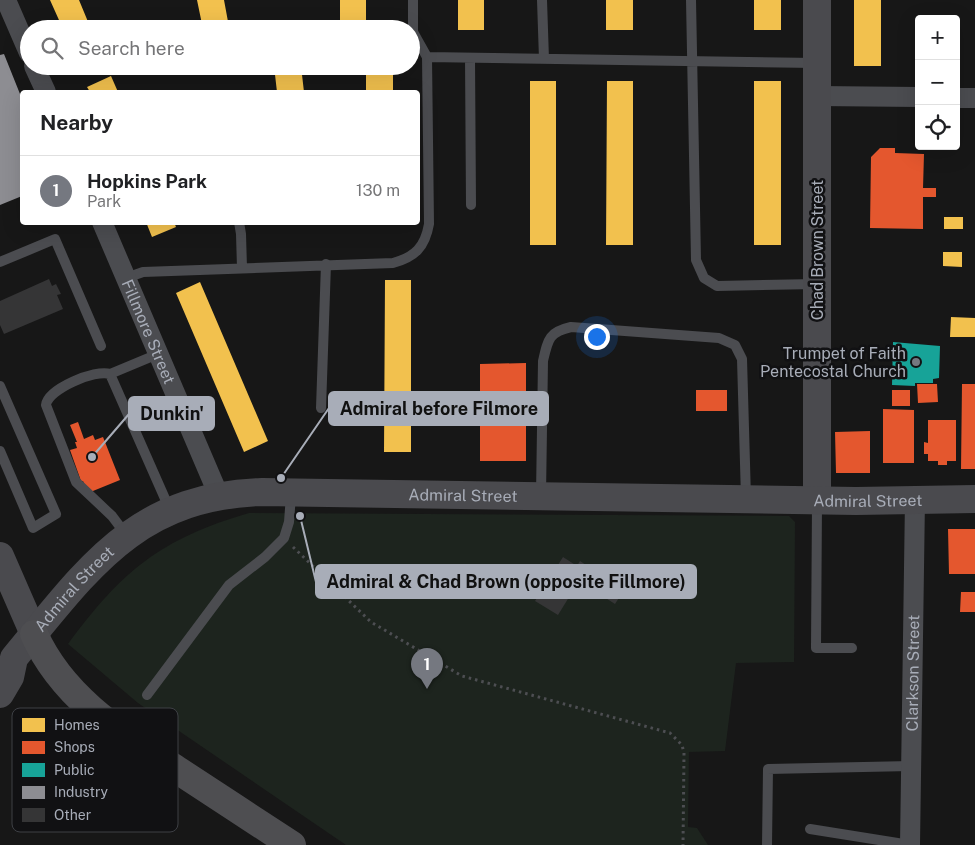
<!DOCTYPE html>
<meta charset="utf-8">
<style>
:root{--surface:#fff;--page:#f2f2f2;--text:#202124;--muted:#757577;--line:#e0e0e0;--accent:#757880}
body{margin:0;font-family:"Public Sans",sans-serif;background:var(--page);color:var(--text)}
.controls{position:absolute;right:15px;top:15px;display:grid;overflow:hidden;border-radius:5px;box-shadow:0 5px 20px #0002}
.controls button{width:45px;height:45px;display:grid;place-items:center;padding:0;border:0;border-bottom:1px solid var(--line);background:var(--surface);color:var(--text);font:25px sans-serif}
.you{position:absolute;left:596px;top:336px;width:18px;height:18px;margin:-12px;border:4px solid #fff;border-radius:50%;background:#1a73e8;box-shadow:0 0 0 8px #1a73e833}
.badge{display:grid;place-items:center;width:32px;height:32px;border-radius:50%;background:var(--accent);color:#fff;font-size:16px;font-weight:700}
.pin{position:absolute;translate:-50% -41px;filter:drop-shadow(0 1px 2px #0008)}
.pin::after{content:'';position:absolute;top:26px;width:18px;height:15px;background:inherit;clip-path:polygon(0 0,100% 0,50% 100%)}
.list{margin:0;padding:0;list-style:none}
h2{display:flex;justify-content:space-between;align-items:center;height:65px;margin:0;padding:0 20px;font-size:21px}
h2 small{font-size:16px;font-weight:400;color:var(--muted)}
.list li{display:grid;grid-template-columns:32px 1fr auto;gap:15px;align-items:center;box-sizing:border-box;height:70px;padding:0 20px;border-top:1px solid var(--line)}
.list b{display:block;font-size:19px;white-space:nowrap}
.list p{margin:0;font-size:16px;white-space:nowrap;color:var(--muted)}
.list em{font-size:16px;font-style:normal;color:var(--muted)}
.icon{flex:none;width:28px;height:28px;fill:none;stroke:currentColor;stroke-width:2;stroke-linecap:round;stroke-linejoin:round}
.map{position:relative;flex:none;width:975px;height:845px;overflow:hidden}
.search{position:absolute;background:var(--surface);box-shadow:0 5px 20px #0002;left:20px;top:20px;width:400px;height:55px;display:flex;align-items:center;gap:12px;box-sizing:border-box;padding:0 18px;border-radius:28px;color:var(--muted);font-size:19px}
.panel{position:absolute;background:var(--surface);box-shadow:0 5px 20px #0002;left:20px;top:90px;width:400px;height:135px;border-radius:5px}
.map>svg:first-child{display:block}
.green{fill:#1d241e}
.homes{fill:#f2c14e}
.shops{fill:#e4572e}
.public{fill:#17a398}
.industry{fill:#8d8d92}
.building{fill:#353536}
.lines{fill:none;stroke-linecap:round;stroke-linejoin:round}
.path{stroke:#4d4e52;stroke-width:3;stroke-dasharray:2.5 4;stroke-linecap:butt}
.lane{stroke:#4b4c50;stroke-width:10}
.street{stroke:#4b4c50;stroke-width:20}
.secondary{stroke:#4a4a4e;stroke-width:28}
.highway{stroke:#4e4e51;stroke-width:28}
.poi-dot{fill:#757880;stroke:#111113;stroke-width:2}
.labels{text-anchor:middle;stroke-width:5;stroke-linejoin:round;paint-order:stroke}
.street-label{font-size:16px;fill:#a8adb8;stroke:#111113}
.poi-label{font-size:16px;fill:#a8adb8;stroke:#111113;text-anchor:end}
.key{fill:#111113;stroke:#3e4045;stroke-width:1}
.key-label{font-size:14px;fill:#a8adb8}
.leader{fill:none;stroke:#a8adb8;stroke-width:2}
.callout-dot{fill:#a8adb8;stroke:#111113;stroke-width:2}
.callout{fill:#a8adb8;stroke:#a8adb8;stroke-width:2}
.callout-label{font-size:18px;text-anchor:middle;font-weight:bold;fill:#111}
</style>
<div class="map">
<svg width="975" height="845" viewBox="0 0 975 845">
<rect width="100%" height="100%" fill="#171717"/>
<!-- green -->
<path class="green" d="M249,513L789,516L795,522L794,662L736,663L725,751L689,752L688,827L697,828L708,845H346L138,703L68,644C122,571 160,539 249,513Z"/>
<!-- homes -->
<path class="homes" d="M50,0H79L91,29H63Z
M197,0H224L229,27L203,29Z
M340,0H366V22H340Z
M458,0H484V30H458Z
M606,0H633V30H606Z
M754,0H781V30H754Z
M854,0H881V66H854Z
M274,66H301L304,92H277Z
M366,66H393V92H366Z
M111,76L118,92H90L87,87Z
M530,81H556V245H530Z
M607,81H633V245H606Z
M754,81H781V245H754Z
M944,217H963V229H944Z
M146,222H174L176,227L152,237Z
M943,252H962V267L943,266Z
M385,280H411V452H384Z
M200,282L268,441L244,452L176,293Z
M951,317L975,318V337H950Z"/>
<!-- shops -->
<path class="shops" d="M880,148H895V153L924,154L923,188H936V197H923V229L870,228L871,157Z
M526,363V461H480V364Z
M917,384H937L938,402L918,403Z
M962,384H975V469H961Z
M696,390H727V411H696Z
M892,390H910V406H892Z
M883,409L914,410V463H883Z
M928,420H956V461H947V465H938V461H928V454H924V442L928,443Z
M78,422L84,439L93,435L95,440L103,437L120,480L88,493L83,481H81L70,450L77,448L75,442H77L70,425Z
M870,431V473H836L835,432Z
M948,529H975V574H949Z
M961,592H975V612H960Z"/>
<!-- public -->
<path class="public" d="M893,342L940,346L939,378L933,379V383H915V386L892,385Z"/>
<!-- industry -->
<path class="industry" d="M4,54L22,99V196L0,205V55Z"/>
<!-- building -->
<path class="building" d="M49,279L52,286L56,284L61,294L57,295L63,309L4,334L0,325V301Z
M563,557L577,566L580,561L604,577L608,571L617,576L613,583L624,590L615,604L579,581L558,615L535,601Z"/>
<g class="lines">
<!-- path -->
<path class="path" d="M293,547L371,622L462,676L670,733L682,745L684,753L683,845"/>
<!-- lane -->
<path class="lane" d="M542,0L544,59
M691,0L696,260L704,278L717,286L816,284
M427,57L816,63
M470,58L471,205
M239,222L241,234L242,268
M0,262L55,239L101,346
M126,278L143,272L393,263C415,257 425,247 429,224L427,57L413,32V0
M158,354L110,374L170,510
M110,374C95,369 48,389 46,405L76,482L112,516L127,536
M0,386L56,514L33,528L0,451
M321,408L326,264
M541,495L543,361C548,339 549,332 571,327L719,338L735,345L742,359L746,498
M817,503L816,648H852
M147,695L229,585L265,557L284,538L289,522L291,495
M810,829L910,845
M767,845L768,769L911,766"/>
<!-- street -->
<g class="street">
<path d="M6,0L29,53"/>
<path d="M34,66L46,92"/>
<path d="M817,96L919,97"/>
<path d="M956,98H975"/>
<path id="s1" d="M102,222L219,496"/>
<path id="s2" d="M910,845L915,499"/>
</g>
<!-- secondary -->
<g class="secondary">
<path d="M817,0V499"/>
<path d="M0,556L34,634"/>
<path id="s3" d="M0,694L10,677L14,658C88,569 135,496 262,492L856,501L975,499"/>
</g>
<!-- highway -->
<path class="highway" d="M34,634C63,699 122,734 179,771C217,796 254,820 292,845"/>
</g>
<!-- markers -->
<circle class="poi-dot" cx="916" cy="362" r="5"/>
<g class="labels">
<!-- street labels -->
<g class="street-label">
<text transform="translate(817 250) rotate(-90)" y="6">Chad Brown Street</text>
<text dy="6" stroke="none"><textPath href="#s1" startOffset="119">Fillmore Street</textPath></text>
<text dy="6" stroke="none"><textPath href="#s3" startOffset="551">Admiral Street</textPath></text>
<text dy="6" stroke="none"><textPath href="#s3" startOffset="956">Admiral Street</textPath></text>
<text dy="6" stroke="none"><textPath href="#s3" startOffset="131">Admiral Street</textPath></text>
<text dy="6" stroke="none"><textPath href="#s2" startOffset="172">Clarkson Street</textPath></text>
</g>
<!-- poi labels -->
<g class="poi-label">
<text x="906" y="359">Trumpet of Faith<tspan x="906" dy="18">Pentecostal Church</tspan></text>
</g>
</g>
<!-- legend -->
<rect x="12" y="708" width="166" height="124" rx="8" class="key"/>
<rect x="22" y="718" width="23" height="14" fill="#f2c14e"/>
<rect x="22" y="741" width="23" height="13" fill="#e4572e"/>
<rect x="22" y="763" width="23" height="14" fill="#17a398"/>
<rect x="22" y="786" width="23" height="13" fill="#8d8d92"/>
<rect x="22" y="808" width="23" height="14" fill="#353536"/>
<g class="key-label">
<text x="54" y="730">Homes</text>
<text x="54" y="752">Shops</text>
<text x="54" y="775">Public</text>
<text x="54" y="797">Industry</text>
<text x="54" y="820">Other</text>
</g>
<!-- callouts -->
<path class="leader" d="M281 478L329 408M92 457L129 414M300 516L316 582"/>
<g class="callout-dot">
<circle cx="281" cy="478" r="5"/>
<circle cx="92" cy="457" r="5"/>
<circle cx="300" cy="516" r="5"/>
</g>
<g class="callout">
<rect x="329" y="392" width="219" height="33" rx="5"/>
<rect x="129" y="397" width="85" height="33" rx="5"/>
<rect x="316" y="565" width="380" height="33" rx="5"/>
</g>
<g class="callout-label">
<text x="439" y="415">Admiral before Filmore</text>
<text x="172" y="420">Dunkin'</text>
<text x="506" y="588">Admiral &amp; Chad Brown (opposite Fillmore)</text>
</g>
</svg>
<div class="controls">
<button>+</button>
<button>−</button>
<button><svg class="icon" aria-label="locate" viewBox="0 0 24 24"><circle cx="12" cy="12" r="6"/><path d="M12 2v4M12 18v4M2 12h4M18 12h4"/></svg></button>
</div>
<div class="you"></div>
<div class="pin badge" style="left:427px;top:689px">1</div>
<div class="search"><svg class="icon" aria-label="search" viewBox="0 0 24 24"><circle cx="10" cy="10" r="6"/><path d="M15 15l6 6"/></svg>Search here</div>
<section class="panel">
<h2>Nearby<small></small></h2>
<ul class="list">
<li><span class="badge">1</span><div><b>Hopkins Park</b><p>Park</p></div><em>130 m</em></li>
</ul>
</section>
</div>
